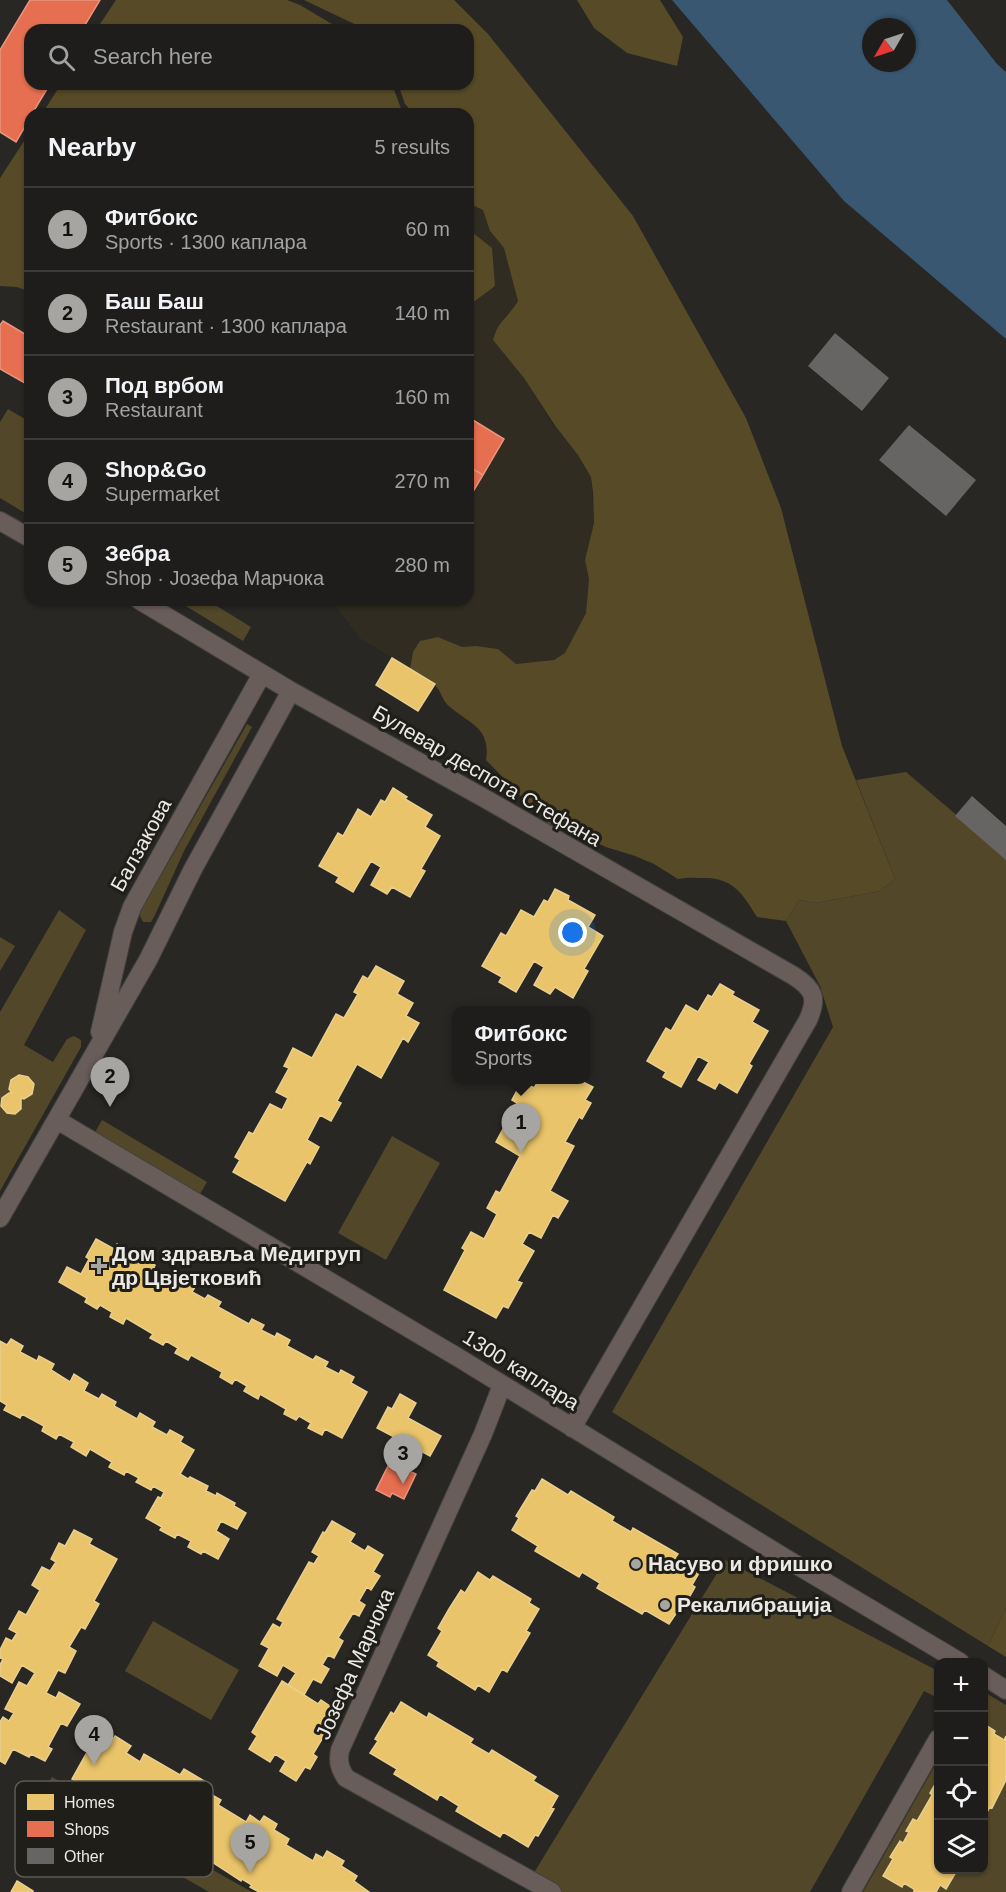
<!DOCTYPE html>
<meta charset="utf-8">
<style>
:root{--surface:#1e1d1b;--page:#262624;--text:#f1f3f6;--muted:#a1a2a3;--line:#3c3b3a;--accent:#a6a5a1}
body{margin:0;font-family:Arial,sans-serif;background:var(--page);color:var(--text)}
.controls{position:absolute;right:18px;bottom:18px;display:grid;overflow:hidden;border-radius:12px;box-shadow:0 2px 4px #0004}
.controls button{width:54px;height:54px;display:grid;place-items:center;padding:0;border:0;border-bottom:2px solid var(--line);background:var(--surface);color:var(--text);font:30px sans-serif}
.compass{position:absolute;left:862px;top:18px;width:54px;height:54px;border-radius:50%;background:var(--surface);box-shadow:0 2px 4px #0004;rotate:231deg}
.you{position:absolute;left:573px;top:933px;width:21px;height:21px;margin:-15px;border:4px solid #fff;border-radius:50%;background:#1a73e8;box-shadow:0 0 0 9px #1a73e833}
.badge{display:grid;place-items:center;width:39px;height:39px;border-radius:50%;background:var(--accent);color:#111;font-size:20px;font-weight:700}
.pin{position:absolute;translate:-50% -50px;filter:drop-shadow(0 2px 3px #0008)}
.pin::after{content:'';position:absolute;top:32px;width:21px;height:18px;background:inherit;clip-path:polygon(0 0,100% 0,50% 100%)}
.popup{position:absolute;left:452px;top:1006px;width:138px;height:78px;box-sizing:border-box;display:grid;place-content:center;border-radius:12px;background:var(--surface);filter:drop-shadow(0 2px 4px #0005);font-size:20px;white-space:nowrap;color:var(--muted)}
.popup b{font-size:22px;color:var(--text)}
.popup::after{content:'';position:absolute;left:50%;top:100%;margin-left:-12px;border:12px solid transparent;border-top-color:var(--surface)}
.list{margin:0;padding:0;list-style:none}
h2{display:flex;justify-content:space-between;align-items:center;height:78px;margin:0;padding:0 24px;font-size:26px}
h2 small{font-size:20px;font-weight:400;color:var(--muted)}
.list li{display:grid;grid-template-columns:39px 1fr auto;gap:18px;align-items:center;box-sizing:border-box;height:84px;padding:0 24px;border-top:2px solid var(--line)}
.list b{display:block;font-size:22px;white-space:nowrap}
.list p{margin:0;font-size:20px;white-space:nowrap;color:var(--muted)}
.list em{font-size:20px;font-style:normal;color:var(--muted)}
.icon{flex:none;width:33px;height:33px;fill:none;stroke:currentColor;stroke-width:2;stroke-linecap:round;stroke-linejoin:round}
.map{position:relative;flex:none;width:1006px;height:1892px;overflow:hidden}
.search{position:absolute;background:var(--surface);box-shadow:0 2px 4px #0004;left:24px;top:24px;width:450px;height:66px;display:flex;align-items:center;gap:15px;box-sizing:border-box;padding:0 21px;border-radius:18px;color:var(--muted);font-size:22px}
.panel{position:absolute;background:var(--surface);box-shadow:0 2px 4px #0004;left:24px;top:108px;width:450px;height:498px;border-radius:18px}
.map>svg:first-child{display:block}
.built{fill:#302c21}
.green{fill:#524729}
.forest{fill:#564a27}
.water{fill:#395771;fill-rule:evenodd}
.homes{fill:#e9c46a;stroke:#e9cf8f;stroke-width:1.5}
.shops{fill:#e76f51;stroke:#e8947d;stroke-width:1.5}
.building{fill:#666564}
.lines{fill:none;stroke-linecap:round;stroke-linejoin:round}
.street-casing{stroke:#424240;stroke-width:20}
.street{stroke:#695d5a;stroke-width:18}
.poi-dot{fill:#a6a5a1;stroke:#201e18;stroke-width:2}
.labels{text-anchor:middle;stroke-width:6;stroke-linejoin:round;paint-order:stroke}
.street-label{font-size:21px;fill:#eae9e5;stroke:#201e18}
.poi-label{font-size:21px;font-weight:bold;fill:#eae9e5;stroke:#201e18;text-anchor:start}
.key{fill:#201e18;stroke:#5d5b56;stroke-width:1.5}
.key-label{font-size:16px;fill:#eae9e5}
</style>
<div class="map">
<svg width="1006" height="1892" viewBox="0 0 1006 1892">
<rect width="100%" height="100%" fill="#282724"/>
<!-- built -->
<path class="built" d="M468,203L483,210L490,231L504,248L518,301L512,310L504,317L493,340L524,378L555,427L578,455L591,477L594,523L585,560L589,579L586,613L565,653L554,660L516,664L498,649L476,646L462,647L438,637L413,652L410,669L361,639L331,600H468Z"/>
<!-- green -->
<path class="green" d="M8,409L30,422V516L0,498V422Z
M176,600H207L251,627L243,641Z
M247,724L252,727L184,851L155,915L151,922H143L139,914Z
M906,772L1006,857V1608L988,1646L612,1412L833,1027L820,986L786,921L799,900L816,903L880,891L895,879L856,780Z
M59,910L86,930L24,1045L53,1062L67,1039L74,1036L81,1040V1047L0,1191V1012Z
M0,937L15,946L0,971Z
M102,1120L207,1182L200,1194L95,1132Z
M392,1136L440,1163L386,1260L338,1233Z
M725,1560L938,1671V1698L924,1691L810,1892H560L532,1876Z
M153,1621L239,1670L211,1720L125,1671Z
M984,1692L1006,1705V1892H863L938,1760V1870H984Z
M52,1777L128,1821L117,1840L41,1797Z
M156,1838L252,1892H209L146,1856Z"/>
<!-- forest -->
<path class="forest" d="M116,0H287L300,5L342,30H96Z
M304,0H454L488,34L633,216L746,418L781,508L842,746L895,879L880,891L816,903L799,900L786,921L757,917C743,895 735,879 706,878C696,878 688,877 678,879L654,864L635,856L606,847L571,831L553,829L486,760C491,728 470,724 450,707C442,701 441,690 434,684C428,678 418,673 410,669L413,652L420,641L438,637L462,647L476,646L498,649L516,664L554,660L565,653L586,613L589,579L585,560L594,523L593,492L591,477L578,455L556,427L524,378L493,340C498,320 508,318 518,301L504,248L490,231L483,210L468,203V114H414L405,104L398,84H468V30H367Z
M577,0H660L683,37L677,66L627,53L594,28Z
M61,84H392L403,114H42Z
M30,132V292L17,287L0,286V178Z
M468,229L492,248L495,286L468,306Z
M1006,1608V1657L988,1646Z"/>
<!-- water -->
<path class="water" d="M672,0H947L997,64L1006,72V339L844,201ZM871,27H907V63H871Z"/>
<!-- homes -->
<path class="homes" d="M392,658L435,684L418,711L376,685Z
M393,788L407,797L405,799L432,815L425,827L440,836L421,869L425,871L410,897L392,887L387,894L371,885L381,867L371,861L353,892L336,882L339,877L319,866L338,833L343,836L358,809L371,817L381,800L385,802Z
M555,889L569,896L568,900L595,915L588,927L603,936L584,969L588,971L573,998L555,987L550,994L534,985L544,967L534,961L516,992L499,982L502,977L482,966L501,933L506,936L521,910L534,917L544,900L548,902Z
M376,966L404,981L397,994L413,1003L406,1016L419,1023L408,1042L403,1038L381,1078L357,1064L337,1101L341,1103L331,1121L320,1115L307,1140L319,1147L310,1164L307,1162L285,1201L233,1172L240,1160L235,1157L249,1132L253,1134L270,1104L282,1110L288,1098L276,1092L289,1068L284,1066L293,1048L312,1058L336,1014L344,1018L358,994L354,992L363,976L368,979Z
M720,984L734,992L732,995L759,1010L752,1022L768,1031L749,1064L752,1066L737,1093L719,1082L715,1089L698,1080L709,1062L698,1056L681,1087L663,1077L666,1072L647,1061L666,1028L671,1031L686,1005L698,1012L708,995L712,997Z
M19,1075L28,1077L34,1084L32,1094L24,1099L21,1098V1109L15,1114L7,1113L1,1106L2,1098L9,1093H12L9,1089L11,1080Z
M539,1080H549L558,1084L560,1080H579L593,1087L585,1100L591,1103L582,1119L579,1117L565,1142L574,1146L550,1191L568,1201L558,1218L553,1215L541,1238L529,1232L522,1244L534,1251L517,1281L522,1283L508,1308L503,1306L496,1318L444,1290L465,1250L462,1248L471,1232L484,1239L497,1214L487,1208L496,1191L500,1193L520,1156L496,1142L517,1103L512,1100L522,1081L534,1088Z
M96,1239L114,1249L117,1244L128,1251L126,1255L140,1263L142,1258L155,1265L153,1270L180,1285L182,1280L195,1287L192,1292L205,1299L208,1295L221,1302L218,1307L249,1324L252,1319L264,1325L261,1330L275,1337L277,1333L290,1340L287,1346L313,1360L316,1356L328,1362L325,1367L339,1374L341,1370L354,1377L351,1383L367,1392L342,1438L325,1429L322,1435L308,1428L311,1423L299,1416L296,1420L284,1414L286,1409L260,1394L258,1399L244,1391L247,1386L235,1379L232,1384L220,1377L222,1372L191,1355L188,1360L175,1353L178,1348L166,1341L163,1345L150,1338L153,1334L126,1318L123,1324L110,1317L112,1312L100,1305L97,1309L85,1302L87,1298L59,1282L67,1267L81,1274L89,1259L86,1257Z
M11,1339L23,1346L20,1352L37,1361L39,1356L54,1364L51,1370L70,1382L74,1374L88,1383L84,1391L99,1399L102,1394L116,1402L114,1406L137,1419L140,1413L155,1422L152,1427L167,1435L170,1430L183,1437L180,1442L194,1450L180,1474L188,1479L190,1477L208,1486L206,1491L216,1496L217,1493L235,1503L234,1506L246,1513L237,1529L221,1521L216,1531L229,1539L218,1559L203,1551L201,1554L188,1547L191,1541L177,1534L175,1538L160,1530L162,1527L146,1518L158,1497L161,1498L164,1492L153,1486L151,1490L136,1482L139,1478L126,1471L124,1475L109,1467L112,1462L90,1449L86,1456L71,1447L74,1442L59,1434L56,1439L42,1431L44,1426L22,1414L20,1418L4,1410L7,1405L0,1401V1341L7,1345Z
M400,1394L416,1403L408,1418L441,1436L430,1456L377,1428L388,1407L392,1409Z
M542,1479L568,1495L571,1491L614,1517L612,1521L631,1532L633,1528L678,1554L675,1558L699,1573L692,1585L695,1587L680,1614L677,1612L669,1624L645,1610L642,1614L597,1588L600,1583L582,1572L579,1577L535,1551L538,1546L512,1530L519,1518L516,1516L532,1490L535,1491Z
M332,1521L355,1534L350,1542L365,1551L368,1546L383,1555L373,1572L380,1576L371,1590L367,1587L359,1601L365,1605L359,1616L353,1613L338,1638L343,1641L334,1658L328,1655L322,1665L329,1669L321,1683L313,1679L304,1695L288,1685L296,1673L283,1665L277,1676L259,1666L269,1648L261,1644L273,1624L280,1628L283,1622L277,1619L309,1562L314,1564L319,1556L312,1552L323,1532L325,1533Z
M74,1530L92,1539L89,1544L117,1559L94,1601L99,1604L85,1629L81,1627L69,1647L76,1651L65,1673L58,1670L46,1693L56,1698L59,1692L80,1704L67,1726L61,1723L48,1747L52,1749L45,1761L31,1754L29,1757L13,1749L5,1764L0,1761V1722L3,1717L9,1721L14,1713L5,1709L19,1682L27,1686L35,1673L22,1665L12,1683L0,1676V1665L3,1659L0,1658V1650L6,1638L12,1641L17,1633L9,1629L19,1611L26,1615L40,1590L32,1585L42,1567L50,1571L56,1562L51,1559L59,1543L65,1546Z
M478,1572L490,1580L493,1576L531,1599L529,1603L539,1609L526,1631L530,1633L507,1672L502,1669L489,1692L478,1685L475,1690L437,1666L439,1662L428,1655L442,1631L438,1628L449,1609L461,1590L465,1593Z
M282,1681L318,1704L321,1700L330,1706L332,1702L341,1707L329,1725L334,1728L326,1741L322,1739L313,1754L317,1757L310,1769L305,1767L296,1781L280,1771L286,1761L275,1754L270,1762L249,1749L257,1736L252,1732Z
M401,1702L427,1718L429,1713L473,1739L470,1743L489,1754L492,1750L536,1777L533,1781L558,1796L551,1808L554,1809L538,1836L535,1835L528,1847L503,1832L500,1837L456,1811L459,1806L440,1794L437,1800L394,1774L397,1769L370,1753L378,1741L375,1739L391,1712L394,1714Z
M984,1724L995,1731L994,1734L1004,1740L1006,1736V1780L992,1808L990,1807L984,1817Z
M115,1736L131,1746L126,1753L140,1762L144,1754L180,1775L184,1769L211,1785L207,1792L221,1800L218,1805L246,1822L250,1815L260,1822L264,1816L277,1824L274,1830L289,1839L286,1845L313,1861L316,1854L323,1858L327,1851L344,1861L341,1866L357,1876L354,1881L369,1892H259L250,1887L252,1885L242,1879L241,1881L203,1856L202,1858L182,1847L184,1844L177,1840L174,1845L155,1833L157,1829L136,1817L134,1820L115,1809L117,1805L113,1803L110,1806L91,1795L93,1791L72,1779L95,1738L109,1746Z
M938,1779V1870H952L956,1872L946,1889L940,1885L936,1892H914V1889L904,1883L902,1887L883,1876L893,1859L890,1857L900,1841L903,1843L909,1832L906,1831L913,1819L917,1821L932,1795L930,1793Z
M17,1881L33,1891V1892H11Z"/>
<!-- shops -->
<path class="shops" d="M30,0H100L82,30H30V84H50L32,114H30V118L16,142L0,132V50Z
M3,321L30,337V386L0,369V325Z
M468,417L504,439L483,475L468,466Z
M468,466L483,475L468,500Z
M390,1462L416,1474L404,1499L392,1493L390,1497L376,1490Z"/>
<!-- building -->
<path class="building" d="M835,333L889,378L862,411L808,366Z
M909,425L976,480L946,516L879,460Z
M972,796L1006,826V860L955,816Z"/>
<g class="lines">
<defs>
<path id="street" d="M0,521L30,538
M139,600L291,691L484,798L794,976C814,989 818,998 808,1020L572,1428
M100,1032L123,932L132,907L262,674
M57,1120L459,1358L785,1558L960,1662
M0,1218L148,960L193,869L291,691
M502,1385L483,1434L340,1750C338,1761 339,1768 346,1778L552,1892
M984,1676L1006,1690
M851,1892L938,1739"/>
</defs>
<!-- street casing -->
<use href="#street" class="street-casing"/>
<!-- street -->
<use href="#street" class="street"/>
</g>
<!-- markers -->
<g class="poi-dot">
<path d="M96 1257h6v6h6v6h-6v6h-6v-6h-6v-6h6z"/>
<circle cx="636" cy="1564" r="6"/>
<circle cx="665" cy="1605" r="6"/>
</g>
<g class="labels">
<!-- street labels -->
<g class="street-label">
<text transform="translate(487 776) rotate(30)" y="7">Булевар деспота Стефана</text>
<text transform="translate(141 845) rotate(-61)" y="7">Балзакова</text>
<text transform="translate(521 1370) rotate(32)" y="7">1300 каплара</text>
<text transform="translate(355 1664) rotate(-66)" y="7">Јозефа Марчока</text>
</g>
<!-- poi labels -->
<g class="poi-label">
<text x="112" y="1261">Дом здравља Медигруп<tspan x="112" dy="24">др Цвјетковић</tspan></text>
<text x="648" y="1571">Насуво и фришко</text>
<text x="677" y="1612">Рекалибрација</text>
</g>
</g>
<!-- legend -->
<rect x="15" y="1781" width="198" height="96" rx="9" class="key"/>
<rect x="27" y="1794" width="27" height="16" fill="#e9c46a"/>
<rect x="27" y="1821" width="27" height="16" fill="#e76f51"/>
<rect x="27" y="1848" width="27" height="16" fill="#666564"/>
<g class="key-label">
<text x="64" y="1808">Homes</text>
<text x="64" y="1835">Shops</text>
<text x="64" y="1862">Other</text>
</g>
</svg>
<div class="controls">
<button>+</button>
<button>−</button>
<button><svg class="icon" aria-label="locate" viewBox="0 0 24 24"><circle cx="12" cy="12" r="6"/><path d="M12 2v4M12 18v4M2 12h4M18 12h4"/></svg></button>
<button><svg class="icon" aria-label="layers" viewBox="0 0 24 24"><path d="M12 4l9 5-9 5-9-5zM3 14l9 5 9-5"/></svg></button>
</div>
<svg class="compass" viewBox="-18 -18 36 36"><path d="M0-13l5 13h-10z" fill="#e53935"/><path d="M0 13l5-13h-10z" fill="#a1a2a3"/></svg>
<div class="you"></div>
<div class="pin badge" style="left:521px;top:1153px">1</div>
<div class="popup"><b>Фитбокс</b>Sports</div>
<div class="pin badge" style="left:110px;top:1107px">2</div>
<div class="pin badge" style="left:403px;top:1484px">3</div>
<div class="pin badge" style="left:94px;top:1765px">4</div>
<div class="pin badge" style="left:250px;top:1873px">5</div>
<div class="search"><svg class="icon" aria-label="search" viewBox="0 0 24 24"><circle cx="10" cy="10" r="6"/><path d="M15 15l6 6"/></svg>Search here</div>
<section class="panel">
<h2>Nearby<small>5 results</small></h2>
<ul class="list">
<li><span class="badge">1</span><div><b>Фитбокс</b><p>Sports · 1300 каплара</p></div><em>60 m</em></li>
<li><span class="badge">2</span><div><b>Баш Баш</b><p>Restaurant · 1300 каплара</p></div><em>140 m</em></li>
<li><span class="badge">3</span><div><b>Под врбом</b><p>Restaurant</p></div><em>160 m</em></li>
<li><span class="badge">4</span><div><b>Shop&amp;Go</b><p>Supermarket</p></div><em>270 m</em></li>
<li><span class="badge">5</span><div><b>Зебра</b><p>Shop · Јозефа Марчока</p></div><em>280 m</em></li>
</ul>
</section>
</div>
